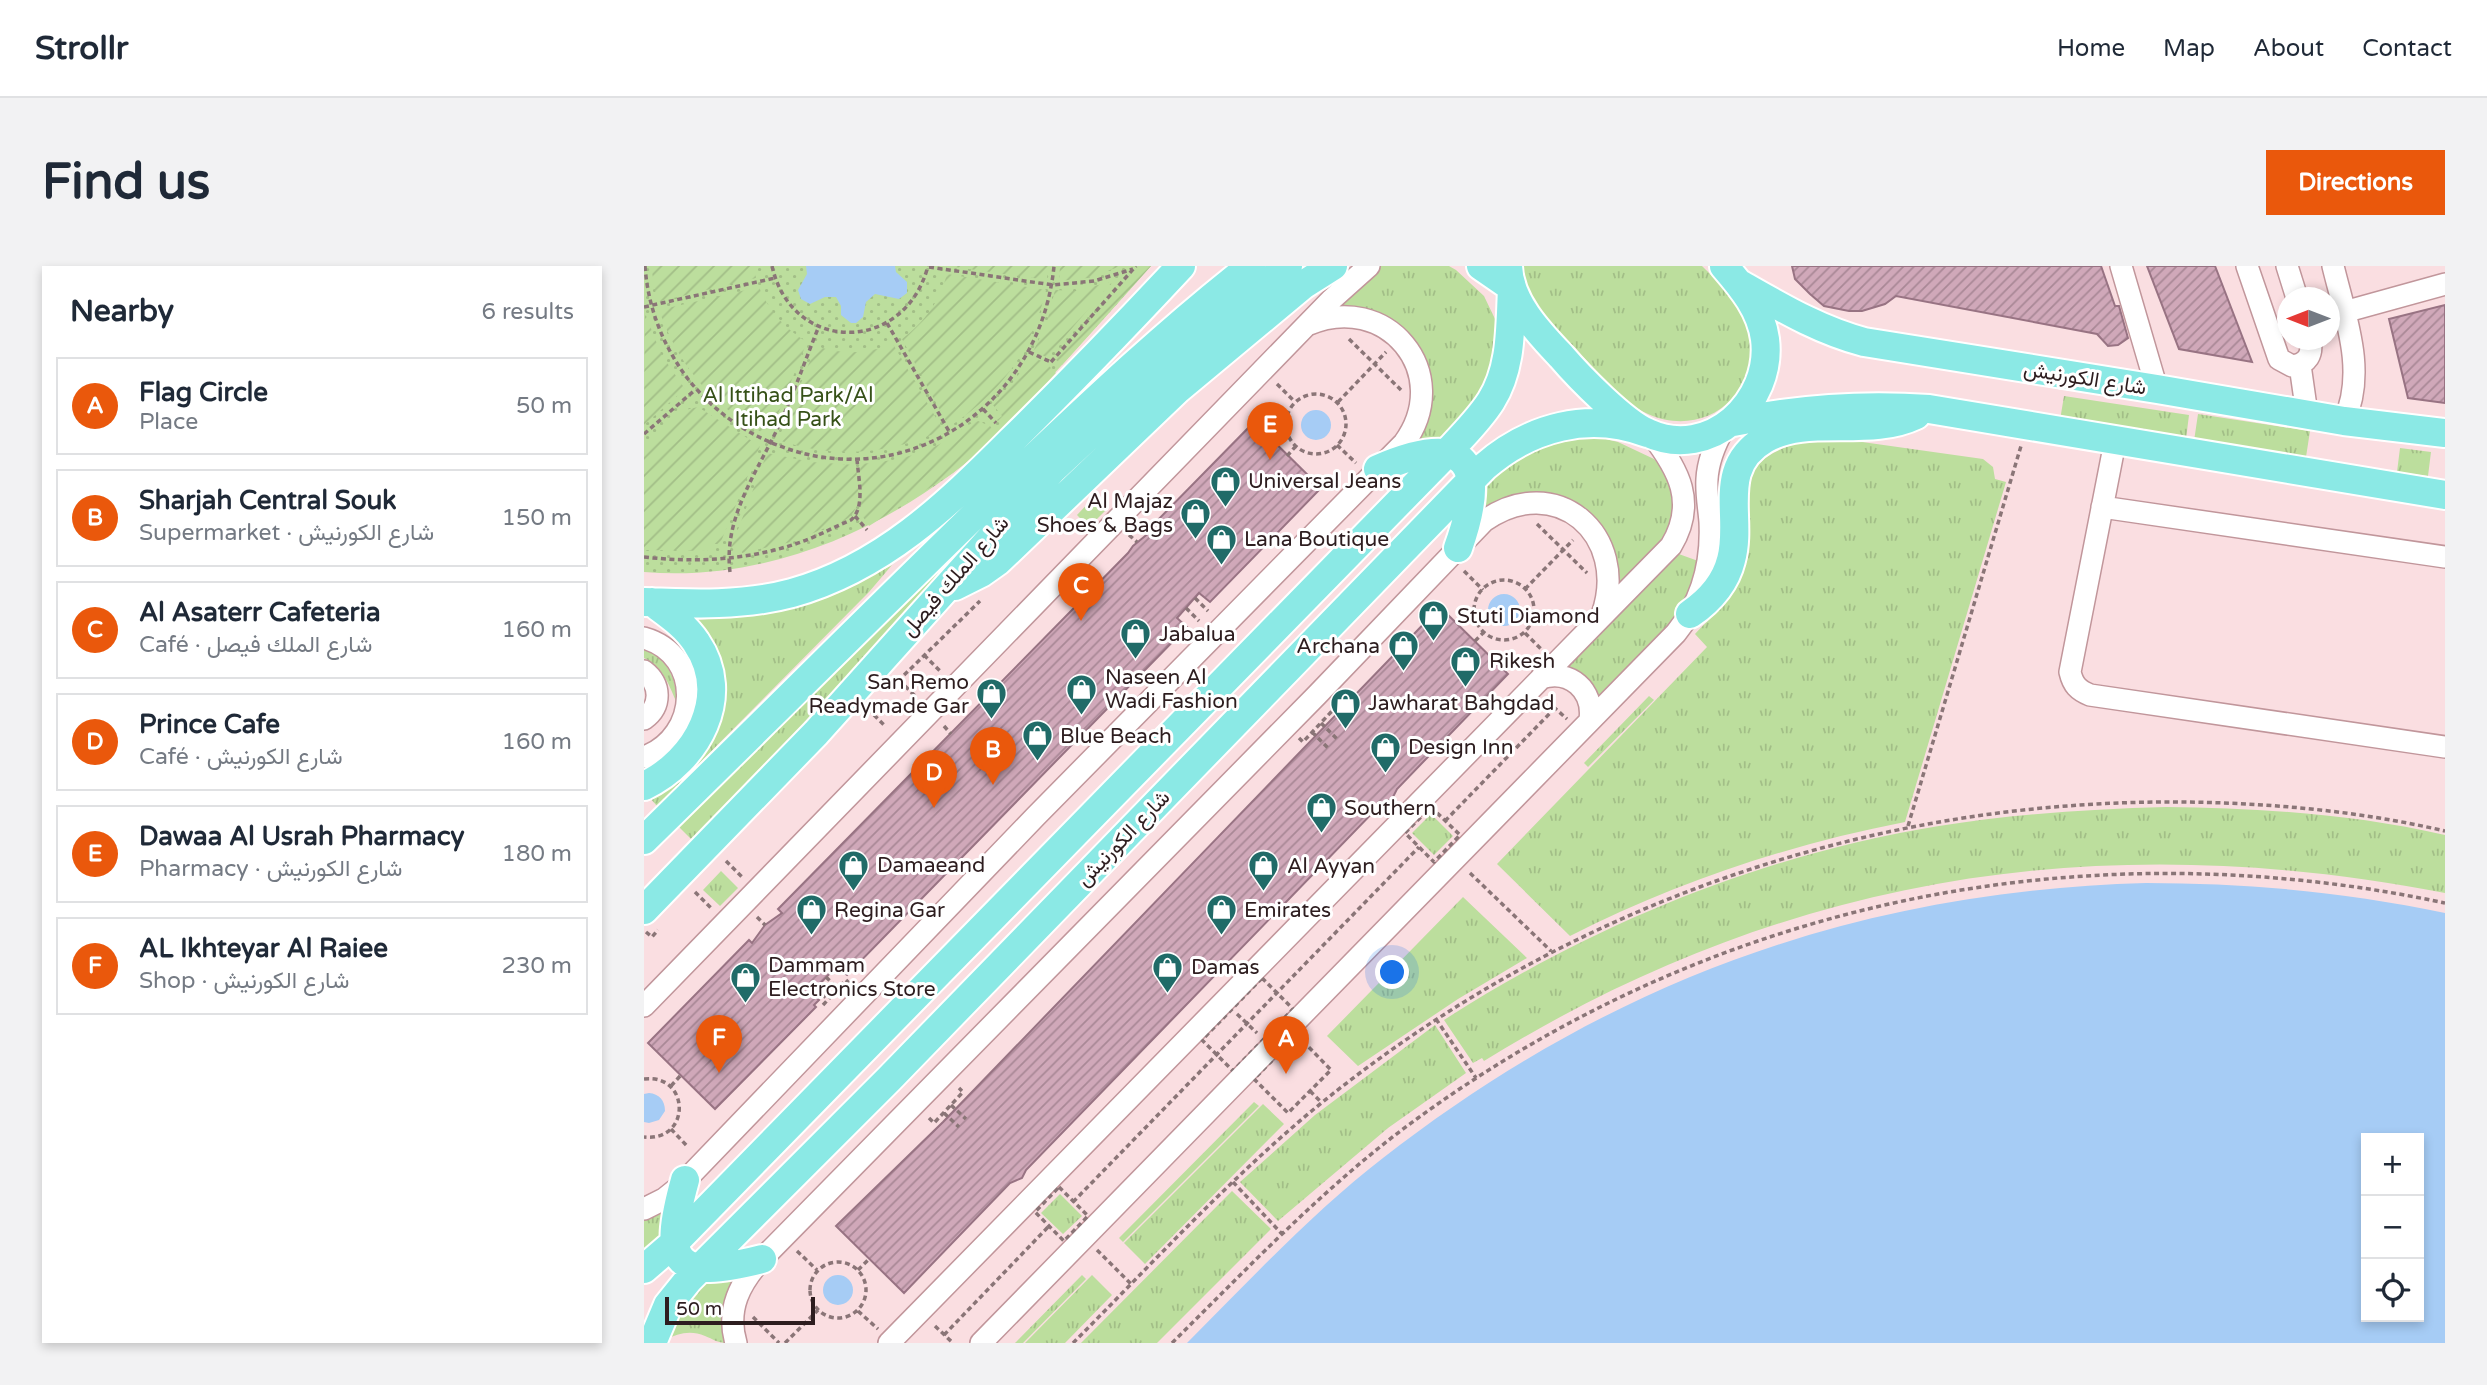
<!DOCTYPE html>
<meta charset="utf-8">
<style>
:root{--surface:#fff;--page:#f2f2f3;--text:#1f2937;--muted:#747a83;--line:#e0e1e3;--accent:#ea580c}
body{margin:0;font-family:"Varela Round",Vazirmatn,sans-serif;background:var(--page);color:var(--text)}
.controls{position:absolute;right:21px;bottom:21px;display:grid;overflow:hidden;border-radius:0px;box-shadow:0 4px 10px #0003}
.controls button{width:63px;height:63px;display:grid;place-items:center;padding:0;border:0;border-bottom:2px solid var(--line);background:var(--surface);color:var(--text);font:35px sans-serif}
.compass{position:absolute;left:1633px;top:21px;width:63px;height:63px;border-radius:50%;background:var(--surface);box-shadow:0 4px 10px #0003;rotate:270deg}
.scale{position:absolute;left:21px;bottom:18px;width:150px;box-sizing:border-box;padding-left:7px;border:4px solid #2d1d1f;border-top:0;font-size:19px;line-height:24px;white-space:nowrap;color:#2d1d1f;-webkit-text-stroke:5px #fff;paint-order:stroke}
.you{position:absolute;left:749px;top:707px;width:24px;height:24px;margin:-18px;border:5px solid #fff;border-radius:50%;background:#1a73e8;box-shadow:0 0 0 10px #1a73e833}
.badge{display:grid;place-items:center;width:46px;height:46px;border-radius:50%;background:var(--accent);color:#fff;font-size:23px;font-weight:700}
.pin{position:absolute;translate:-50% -58px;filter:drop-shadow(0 2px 4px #0008)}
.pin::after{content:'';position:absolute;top:37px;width:24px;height:21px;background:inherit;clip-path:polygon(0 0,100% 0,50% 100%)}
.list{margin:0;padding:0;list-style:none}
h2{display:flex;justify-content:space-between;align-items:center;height:91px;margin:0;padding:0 28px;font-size:30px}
h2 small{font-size:23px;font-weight:400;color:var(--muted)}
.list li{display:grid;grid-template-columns:46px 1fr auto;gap:21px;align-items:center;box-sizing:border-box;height:98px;margin:0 14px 14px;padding:0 14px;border:2px solid var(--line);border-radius:0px}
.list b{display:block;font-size:26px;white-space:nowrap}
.list p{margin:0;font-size:23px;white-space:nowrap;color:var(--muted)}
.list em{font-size:23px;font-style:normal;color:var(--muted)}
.icon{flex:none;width:38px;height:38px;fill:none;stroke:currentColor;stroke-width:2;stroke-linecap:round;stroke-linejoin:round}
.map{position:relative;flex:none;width:1801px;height:1077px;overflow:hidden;border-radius:0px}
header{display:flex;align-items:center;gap:42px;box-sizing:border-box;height:98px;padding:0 35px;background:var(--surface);border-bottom:2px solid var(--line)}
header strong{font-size:33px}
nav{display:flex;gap:38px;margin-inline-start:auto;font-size:24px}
.intro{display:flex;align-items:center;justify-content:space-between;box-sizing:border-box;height:168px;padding:0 42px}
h1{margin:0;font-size:49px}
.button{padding:18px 32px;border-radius:0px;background:var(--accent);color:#fff;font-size:24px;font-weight:700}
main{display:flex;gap:42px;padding:0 42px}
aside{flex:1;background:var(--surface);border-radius:0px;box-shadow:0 4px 10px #0003}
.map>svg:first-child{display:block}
.grass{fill:url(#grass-tufts)}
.park{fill:url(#park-dots)}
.garden{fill:url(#garden-furrows)}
.water{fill:#a6ccf5;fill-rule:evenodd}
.building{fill:url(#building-hatch);stroke:#987383;stroke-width:2}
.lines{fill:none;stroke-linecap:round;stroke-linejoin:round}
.minor-casing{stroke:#c1969b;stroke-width:24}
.major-casing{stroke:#fff;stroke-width:32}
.path{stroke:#8a7577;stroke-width:3.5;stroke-dasharray:5 3.5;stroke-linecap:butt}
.minor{stroke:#fff;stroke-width:21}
.major{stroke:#8be9e5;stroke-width:28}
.labels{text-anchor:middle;stroke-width:6;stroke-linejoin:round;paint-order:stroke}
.street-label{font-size:21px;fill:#2d1d1f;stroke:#fff}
.park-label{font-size:21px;fill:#365118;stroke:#fff}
.poi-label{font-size:21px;fill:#2d1d1f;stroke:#fff;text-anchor:start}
</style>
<header>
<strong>Strollr</strong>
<nav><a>Home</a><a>Map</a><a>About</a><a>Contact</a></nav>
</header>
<div class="intro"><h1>Find us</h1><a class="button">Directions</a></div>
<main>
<aside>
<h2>Nearby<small>6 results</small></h2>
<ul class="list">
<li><span class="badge">A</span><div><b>Flag Circle</b><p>Place</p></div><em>50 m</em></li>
<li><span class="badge">B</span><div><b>Sharjah Central Souk</b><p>Supermarket · شارع الكورنيش</p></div><em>150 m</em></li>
<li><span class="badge">C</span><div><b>Al Asaterr Cafeteria</b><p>Café · شارع الملك فيصل</p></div><em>160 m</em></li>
<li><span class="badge">D</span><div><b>Prince Cafe</b><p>Café · شارع الكورنيش</p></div><em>160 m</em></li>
<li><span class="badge">E</span><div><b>Dawaa Al Usrah Pharmacy</b><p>Pharmacy · شارع الكورنيش</p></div><em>180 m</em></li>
<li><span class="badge">F</span><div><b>AL Ikhteyar Al Raiee</b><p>Shop · شارع الكورنيش</p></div><em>230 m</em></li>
</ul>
</aside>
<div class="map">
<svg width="1801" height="1077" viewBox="0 0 1801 1077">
<defs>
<pattern id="grass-tufts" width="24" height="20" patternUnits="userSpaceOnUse" patternTransform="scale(1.75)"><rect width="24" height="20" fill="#bcde9d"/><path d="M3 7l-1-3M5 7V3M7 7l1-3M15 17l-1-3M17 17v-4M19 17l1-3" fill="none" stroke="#a2be87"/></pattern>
<pattern id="park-dots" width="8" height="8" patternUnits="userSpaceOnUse" patternTransform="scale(1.75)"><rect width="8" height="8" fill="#bcde9d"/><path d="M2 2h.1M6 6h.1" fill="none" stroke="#a2be87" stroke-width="1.8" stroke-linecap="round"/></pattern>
<pattern id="garden-furrows" width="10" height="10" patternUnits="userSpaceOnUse" patternTransform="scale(1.75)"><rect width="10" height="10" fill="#bcde9d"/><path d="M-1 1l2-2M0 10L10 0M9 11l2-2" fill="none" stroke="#a2be87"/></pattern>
<pattern id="building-hatch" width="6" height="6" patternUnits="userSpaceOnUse" patternTransform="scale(1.75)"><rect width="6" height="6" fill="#d0a8b9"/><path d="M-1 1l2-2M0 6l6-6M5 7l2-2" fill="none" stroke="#a98896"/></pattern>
</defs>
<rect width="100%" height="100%" fill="#fadee1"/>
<!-- grass -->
<path class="grass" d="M736,0H805L812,4L840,30L851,53L853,66L852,92L838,130L800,170L788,177L768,181L782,153L746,54L723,44L696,41Z
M878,0H1058C1074,16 1094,33 1102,54C1127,118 1066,176 1004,148C976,136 950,101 928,79C905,56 881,35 878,0Z
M1420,130L1545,149L1542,173L1416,154Z
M1554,148L1666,165L1662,191L1550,175Z
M928,171H954L974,176L1010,193L1025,210L1031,244L1020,273L976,318L972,315V292L962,269L894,228L859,234L837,247C836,198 891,183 928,171Z
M1176,173L1204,174L1339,193L1349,201L1351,213L1362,216L1261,556C1143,579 1033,616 926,670L853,598L1063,381L1051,368C1074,344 1094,328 1103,294C1108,273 1102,251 1102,230C1103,190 1144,177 1176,173Z
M1756,182L1787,186L1784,210L1753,206Z
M451,230L464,242L445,261L433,249Z
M1032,287L1057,296L1046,329L1028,357L956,431L953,430C948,413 938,407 923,401Z
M248,299L225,326L13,540L6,532L64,477L50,354C120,350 186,332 248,299Z
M292,304L297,309L146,476L49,575L32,558Z
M0,382C22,392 33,411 32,435C24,417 19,401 0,392Z
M1005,430L1010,434L944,501L940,497Z
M1522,541C1616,542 1709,548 1801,569V627C1455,560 1141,609 840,795L838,792L829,797L800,754C949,658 1120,588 1295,560C1370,548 1446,543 1522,541Z
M787,548L809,570L790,589L768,567Z
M77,605L94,622L76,640L59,624Z
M819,631L883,692L814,733L714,800L683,770Z
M791,759L822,807L744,862L634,955L596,916L671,849Z
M610,836L615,840L479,976L475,972Z
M619,838L640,858L501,998L480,977Z
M588,925L627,963L513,1077H437Z
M416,928L438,950L419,968L397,947Z
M22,940L24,961L0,988V952Z
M92,1005L83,1077C73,1077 69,1073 61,1070C47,1064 34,1067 21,1074C43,1033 44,1019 92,1005Z
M438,1009L442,1013L379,1077H371Z
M448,1009L468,1029L421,1077H381Z"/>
<!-- park -->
<path class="park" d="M0,0H507C474,37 441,74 407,111C390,131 373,152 353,170C259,257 130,317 0,306Z"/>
<!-- garden -->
<path class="garden" d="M7,0H110L112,12L13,36Z
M304,0H404L403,14Z
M416,0H477L444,12L415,15Z
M494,0H507L418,99L411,93Z
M303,8L402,24C387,86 358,126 305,161L258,73C281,56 295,36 303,8Z
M469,15L403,91L389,86L403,56L411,24L432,25Z
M115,21C125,45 140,62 163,76L125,170C70,142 35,101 15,44Z
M1,47L17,88L41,123L0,159Z
M249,78L299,164C244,189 191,193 134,174L172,80C199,89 222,88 249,78Z
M386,91L401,96L412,107L360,163L353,154L358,150L349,139L369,117Z
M54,141L116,180L76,278H64V285L0,284V179L37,145Z
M334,155L346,160L354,170L309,207L225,260L217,248L216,198C244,196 271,191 296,178C308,171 320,159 334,155Z
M123,187L167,196L212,199C213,217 220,244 201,254L147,276L98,287L97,281L87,282Z"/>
<!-- water -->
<path class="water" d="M162,0H251L252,6L263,16V27L255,33L231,28L222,36L219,51L212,57H207L197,49V40L192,31H181L166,38L157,33L154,24L163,8Z
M657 159a15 15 0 1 1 30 0a15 15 0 1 1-30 0Z
M844 344a16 16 0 1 1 32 0a16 16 0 1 1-32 0Z
M1502,617C1603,617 1702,626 1801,647V1077H543C606,1014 668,947 739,892C966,715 1214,625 1502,617ZM1722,872H1775V1051H1722Z
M5,827C15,828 21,834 21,845L15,854L5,857L0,856V828Z
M179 1024a15 15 0 1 1 30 0a15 15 0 1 1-30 0Z"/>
<!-- building -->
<path class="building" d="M1148,0H1457L1471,40H1475L1484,72L1474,79L1464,80L1453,68L1252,30L1241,38L1218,45H1205L1180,40L1166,28L1151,13Z
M1503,0H1571L1608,96L1535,83Z
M1801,39V137L1764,132L1745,53Z
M610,156L677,222L566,336L555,327L533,352L543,361L203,709L192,701L167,727L175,734L170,739L172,741L71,843L4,777L105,674L108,677L121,659L138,647L134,643L484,287L489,280L506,266L504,264Z
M796,341L864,408L753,523L748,533L738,537L382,904L378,912L366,917L260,1027L192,960L299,856Z"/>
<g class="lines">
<defs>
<path id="minor" d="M1477,0L1513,123
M1603,0L1635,93L1648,100C1664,98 1669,88 1666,74
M1643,0L1653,32
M1689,0C1701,50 1723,106 1700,155
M1700,46L1801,18
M1656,99L1663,148
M1471,176L1426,406C1429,419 1434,424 1446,429L1801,481
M1458,241L1801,291
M0,372C60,389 56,471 0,491
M0,405C17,418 18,440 0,453
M897,412C926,403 950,424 946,454
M0,740L687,34L725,0
M0,943L20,933L35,921L392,550L760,177C811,107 742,24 663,59
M92,1077C82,1043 96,1017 118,993L673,429L840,255C912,204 986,269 958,349
M245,1077L1027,280C1053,237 1035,204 1007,168
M337,1077L1032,367C1058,335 1068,298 1066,256C1065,242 1062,228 1063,213C1064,195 1071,178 1080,162"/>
<path id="major" d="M837,0L866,20
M864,0C865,35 893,65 917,90C935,111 980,157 1004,167C1066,195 1129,136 1121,73C1117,44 1099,22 1080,0
M1094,17C1135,40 1174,64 1220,76L1513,123L1700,155L1801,167
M1089,156C1154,143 1218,138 1285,143L1801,229
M734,203C823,164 845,196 814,282
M311,320L337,307L354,295L534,123L659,19L689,0
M0,336C49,338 100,340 148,327C238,302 303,239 367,175C425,118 481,60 537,0
M1046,348C1065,335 1081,318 1087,294C1099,251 1071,202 1121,173C1164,148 1224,172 1272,149
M0,520C53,495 89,430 52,376C41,359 24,348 8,336
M0,574C125,452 248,328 374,207C450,135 525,64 607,0
M0,644L172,467L409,203L529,91L644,0
M41,914C17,1000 31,1015 118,993
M0,1003L30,977L804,186C818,170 835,154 847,135C868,102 866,61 868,23
M8,1077L24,1039L45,1013L245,813L840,201C886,161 945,145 1003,167"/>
</defs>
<!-- minor casing -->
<use href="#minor" class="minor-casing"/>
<!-- major casing -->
<use href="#major" class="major-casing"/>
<!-- path -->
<path class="path" d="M1,0C4,42 19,80 44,113C63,137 86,156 113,170C248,239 396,146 410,0
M128,0C148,89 261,88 284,0
M285,1L409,19L450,15L489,3
M0,41L131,12
M243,57L306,167
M705,73L757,124
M385,86L407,96
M407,96L492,0
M633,118L651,136
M642 158a30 30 0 1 1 60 0a30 30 0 1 1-60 0Z
M694,136L742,86
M339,143L352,157
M0,168L51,124
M693,179L712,197
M643,190L652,180
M211,250L223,264
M893,258L943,307
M485,269L493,276
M0,291C52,297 107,294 157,276C174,270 190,261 207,254C222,241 214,211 213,193
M820,305L839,324
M86,306C79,250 115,204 137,155C151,124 162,92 175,60
M830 344a30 30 0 1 1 60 0a30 30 0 1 1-60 0Z
M881,323L929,274
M551,332L564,345
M542,342L555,355
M881,367L898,384
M831,375L840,366
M280,389L297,406
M255,414L273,432
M254,415L336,335
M903,435L923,453
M224,443L242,461
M677,457L693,473
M300,460L307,468
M668,466L684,482
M655,472L659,476L688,445
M787,541L816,569L790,596L761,567Z
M801,555L911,442
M1264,560L1377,180
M82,595L98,611
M826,607L907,685
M51,626L67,642
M113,651L121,659
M2,666L8,671L14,664
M182,711L194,723
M618,712L649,743L589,805L558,774Z
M172,722L184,734
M179,739L202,714L205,717
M593,748L613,767
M792,753L832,812
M653,769L687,804L644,847L610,813Z
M0,813C46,807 48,876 0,871
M27,820L37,809
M666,825L677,836
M307,839L322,853
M300,847L315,861
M285,852L290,857L319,826L315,822
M27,863L44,881
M589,916L638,968
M415,921L444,950L420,975L391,946Z
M429,936L775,581
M453,984L487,1018
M153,985L173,1004
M166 1024a28 28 0 1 1 56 0a28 28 0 1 1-56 0Z
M214,1004L225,993
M214,1045L234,1063
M109,1051L135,1077
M291,1060L309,1077
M300,1069L405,960
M141,1077L174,1044
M429,1077C518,988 603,893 704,816C943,632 1238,533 1540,536C1627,537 1715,545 1801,565
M528,1077C607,999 684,917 774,852C1074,634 1439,560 1801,637"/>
<!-- minor -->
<use href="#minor" class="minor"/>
<!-- major -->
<use href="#major" class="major"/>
</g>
<!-- icons -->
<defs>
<symbol id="shop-pin" viewBox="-11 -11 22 30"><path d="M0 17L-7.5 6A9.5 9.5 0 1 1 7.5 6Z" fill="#206b68" stroke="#fff"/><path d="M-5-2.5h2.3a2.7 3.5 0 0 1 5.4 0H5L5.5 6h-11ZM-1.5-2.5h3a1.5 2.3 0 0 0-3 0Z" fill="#fff"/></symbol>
</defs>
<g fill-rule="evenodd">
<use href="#shop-pin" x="564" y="198" width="35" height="47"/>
<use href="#shop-pin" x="534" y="230" width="35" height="47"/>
<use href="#shop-pin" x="560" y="256" width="35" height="47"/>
<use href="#shop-pin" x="772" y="332" width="35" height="47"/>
<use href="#shop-pin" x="474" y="350" width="35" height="47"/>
<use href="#shop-pin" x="742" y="362" width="35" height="47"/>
<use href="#shop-pin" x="804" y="378" width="35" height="47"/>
<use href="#shop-pin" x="420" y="406" width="35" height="47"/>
<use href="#shop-pin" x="330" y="410" width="35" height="47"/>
<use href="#shop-pin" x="684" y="420" width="35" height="47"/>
<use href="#shop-pin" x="376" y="452" width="35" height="47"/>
<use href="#shop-pin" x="724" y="464" width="35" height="47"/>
<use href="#shop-pin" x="660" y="524" width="35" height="47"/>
<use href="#shop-pin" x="192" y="582" width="35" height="47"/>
<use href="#shop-pin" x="602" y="582" width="35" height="47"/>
<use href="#shop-pin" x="150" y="626" width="35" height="47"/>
<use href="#shop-pin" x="560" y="626" width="35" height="47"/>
<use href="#shop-pin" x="506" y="684" width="35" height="47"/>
<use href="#shop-pin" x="84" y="694" width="35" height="47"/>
</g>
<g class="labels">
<!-- street labels -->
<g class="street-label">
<text transform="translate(1441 112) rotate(9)" y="7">شارع الكورنيش</text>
<text transform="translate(311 310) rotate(-49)" y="7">شارع الملك فيصل</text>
<text transform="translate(479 572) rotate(-46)" y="7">شارع الكورنيش</text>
</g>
<!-- park labels -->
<g class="park-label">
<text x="144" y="136">Al Ittihad Park/Al<tspan x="144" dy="24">Itihad Park</tspan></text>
</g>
<!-- poi labels -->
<g class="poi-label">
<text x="604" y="222">Universal Jeans</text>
<text x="529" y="242" text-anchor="end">Al Majaz<tspan x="529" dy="24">Shoes &amp; Bags</tspan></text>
<text x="600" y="280">Lana Boutique</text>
<text x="813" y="357">Stuti Diamond</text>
<text x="515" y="375">Jabalua</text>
<text x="736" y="387" text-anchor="end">Archana</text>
<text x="845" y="402">Rikesh</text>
<text x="461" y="418">Naseen Al<tspan x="461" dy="24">Wadi Fashion</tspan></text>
<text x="325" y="423" text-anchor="end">San Remo<tspan x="325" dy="24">Readymade Gar</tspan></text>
<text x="724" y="444">Jawharat Bahgdad</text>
<text x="416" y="477">Blue Beach</text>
<text x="764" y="488">Design Inn</text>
<text x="700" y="549">Southern</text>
<text x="233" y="606">Damaeand</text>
<text x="643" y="607">Al Ayyan</text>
<text x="190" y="651">Regina Gar</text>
<text x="600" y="651">Emirates</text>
<text x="124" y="706">Dammam<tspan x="124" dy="24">Electronics Store</tspan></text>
<text x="547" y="708">Damas</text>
</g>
</g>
</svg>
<div class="controls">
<button>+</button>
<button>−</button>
<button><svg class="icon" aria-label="locate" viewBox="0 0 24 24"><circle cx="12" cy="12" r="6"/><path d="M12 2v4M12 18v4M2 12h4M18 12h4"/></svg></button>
</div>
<svg class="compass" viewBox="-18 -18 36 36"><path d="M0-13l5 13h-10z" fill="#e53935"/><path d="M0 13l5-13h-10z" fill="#747a83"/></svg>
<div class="scale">50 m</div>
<div class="you"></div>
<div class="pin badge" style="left:642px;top:808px">A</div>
<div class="pin badge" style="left:349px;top:519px">B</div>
<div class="pin badge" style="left:437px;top:355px">C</div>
<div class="pin badge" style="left:290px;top:542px">D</div>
<div class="pin badge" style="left:626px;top:194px">E</div>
<div class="pin badge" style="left:75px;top:807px">F</div>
</div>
</main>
